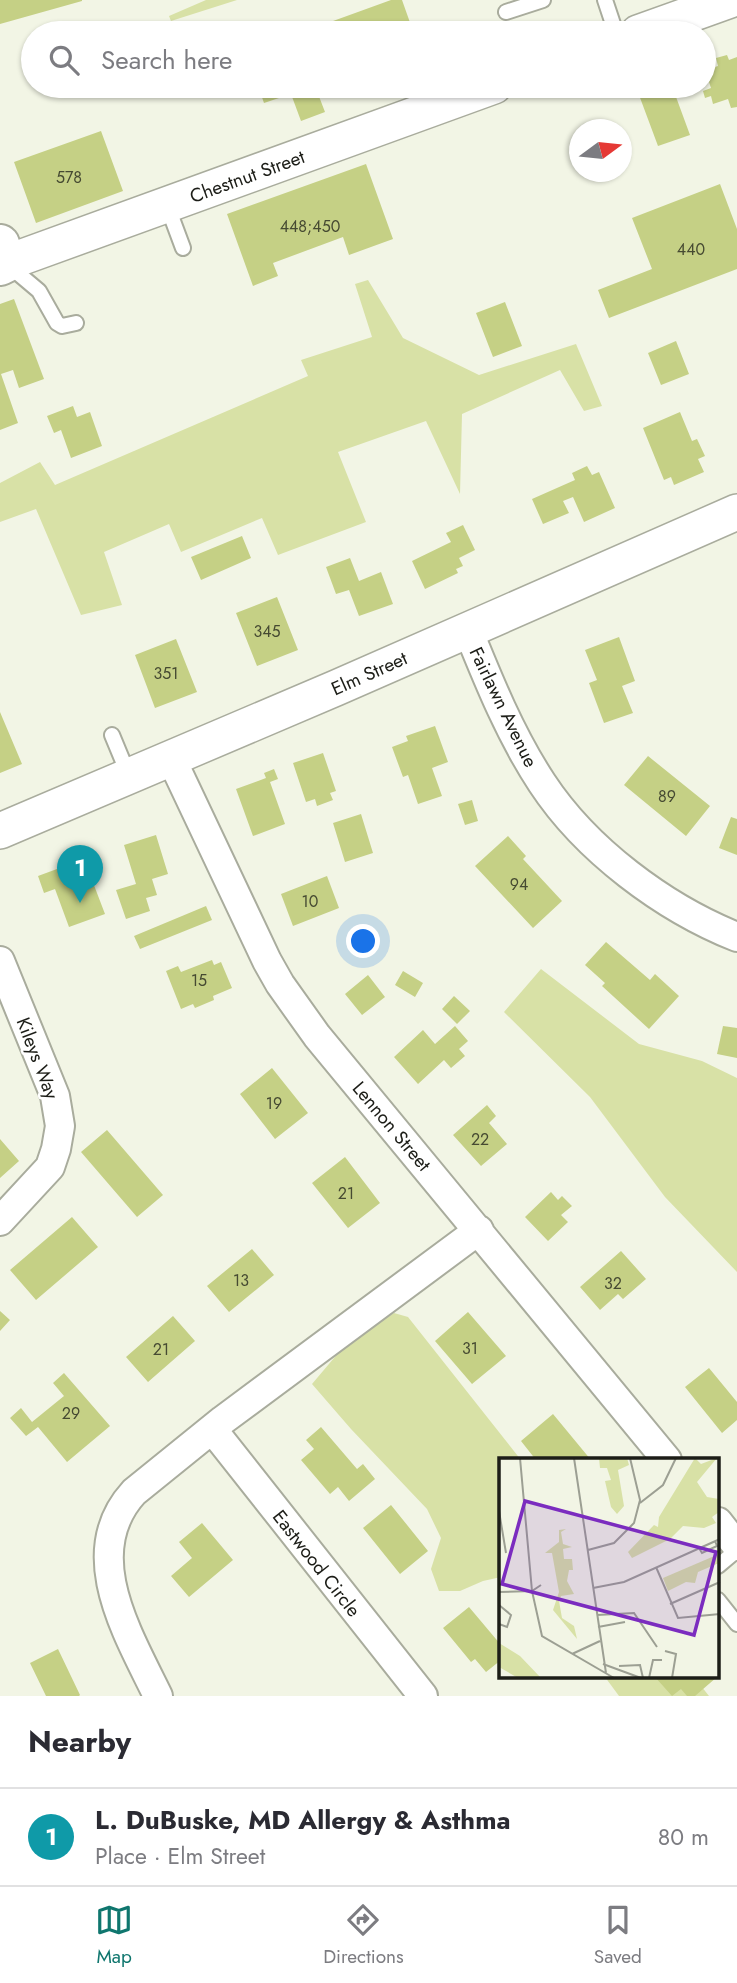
<!DOCTYPE html>
<meta charset="utf-8">
<style>
:root{--surface:#fff;--page:#f7f7f7;--text:#2b2b33;--muted:#7c7c81;--line:#e1e1e2;--accent:#0f766e}
body{margin:0;font-family:Jost,sans-serif;background:var(--page);color:var(--text)}
.compass{position:absolute;left:569px;top:119px;width:63px;height:63px;border-radius:50%;background:var(--surface);box-shadow:0 2px 5px #0004;rotate:75deg}
.you{position:absolute;left:364px;top:942px;width:24px;height:24px;margin:-18px;border:5px solid #fff;border-radius:50%;background:#1a73e8;box-shadow:0 0 0 10px #1a73e833}
.badge{display:grid;place-items:center;width:46px;height:46px;border-radius:50%;background:var(--accent);color:#fff;font-size:23px;font-weight:700}
.pin{position:absolute;translate:-50% -58px;filter:drop-shadow(0 2px 4px #0008)}
.pin::after{content:'';position:absolute;top:37px;width:24px;height:21px;background:inherit;clip-path:polygon(0 0,100% 0,50% 100%)}
.list{margin:0;padding:0;list-style:none}
h2{display:flex;justify-content:space-between;align-items:center;height:91px;margin:0;padding:0 28px;font-size:30px}
h2 small{font-size:23px;font-weight:400;color:var(--muted)}
.list li{display:grid;grid-template-columns:46px 1fr auto;gap:21px;align-items:center;box-sizing:border-box;height:98px;padding:0 28px;border-top:2px solid var(--line)}
.list b{display:block;font-size:26px;white-space:nowrap}
.list p{margin:0;font-size:23px;white-space:nowrap;color:var(--muted)}
.list em{font-size:23px;font-style:normal;color:var(--muted)}
.icon{flex:none;width:38px;height:38px;fill:none;stroke:currentColor;stroke-width:2;stroke-linecap:round;stroke-linejoin:round}
.map{position:relative;flex:none;width:737px;height:1696px;overflow:hidden}
.search{position:absolute;background:var(--surface);box-shadow:0 2px 5px #0004;left:21px;right:21px;top:21px;height:77px;display:flex;align-items:center;gap:18px;box-sizing:border-box;padding:0 24px;border-radius:38px;color:var(--muted);font-size:26px}
.sheet{height:189px;background:var(--surface)}
nav{display:flex;justify-content:space-around;align-items:center;box-sizing:border-box;height:98px;border-top:2px solid var(--line);background:var(--surface);font-size:19px;color:var(--muted)}
nav a{display:grid;justify-items:center;gap:4px}
nav .on{color:var(--accent)}
.map>svg:first-child{display:block}
.green{fill:#d8e1a6}
.building{fill:#c5d085}
.lines{fill:none;stroke-linecap:round;stroke-linejoin:round}
.service-casing{stroke:#a9ac9d;stroke-width:18}
.minor-casing{stroke:#a9ac9d;stroke-width:32}
.tertiary-casing{stroke:#a9ac9d;stroke-width:38}
.secondary-casing{stroke:#a9ac9d;stroke-width:42}
.service{stroke:#fff;stroke-width:14}
.minor{stroke:#fff;stroke-width:28}
.tertiary{stroke:#fff;stroke-width:35}
.secondary{stroke:#fff;stroke-width:38}
.labels{text-anchor:middle;stroke-width:5;stroke-linejoin:round;paint-order:stroke}
.number-label{font-size:16px;fill:#464a32}
.street-label{font-size:19px;fill:#1c1d17;stroke:#fff}
.inset-road{fill:none;stroke:#9c9f93;stroke-width:2}
.view{fill:#7b2cbf;fill-opacity:0.15;stroke:#7b2cbf;stroke-width:3.5}
.inset-edge{fill:none;stroke:#1c1d17;stroke-width:3.5}
</style>
<div class="map">
<svg width="737" height="1696" viewBox="0 0 737 1696">
<rect width="100%" height="100%" fill="#f2f5e5"/>
<!-- green -->
<path class="green" d="M206,0H237L171,21L169,16Z
M368,280L403,338L479,375L576,344L602,406L584,411L560,370L462,414L460,494L426,421L338,452L366,522L278,555L262,518L181,552L169,524L104,552L122,605L81,615L36,509L0,522V483L40,462L55,485L308,376L301,360L372,337L355,284Z
M541,969L639,1044L702,1061L737,1078V1272L665,1197L590,1097L504,1012Z
M394,1313L408,1317L521,1460H501V1577L483,1581L460,1591H439L431,1569L441,1538L427,1509L351,1429L312,1384L345,1345Z
M605,1677H694L709,1696H619Z"/>
<!-- building -->
<path class="building" d="M0,0H82V1L0,24Z
M391,0H402L413,31L407,33H312L311,29Z
M727,55L729,60L737,57V107L731,108L728,99L713,104L711,96L705,98L703,91L711,88L705,70L718,66L716,58Z
M258,86H315L325,112L301,121L291,94L264,103Z
M664,86H672L690,135L658,146L639,95Z
M101,131L123,191L36,223L14,162Z
M366,164L393,239L349,255L343,237L273,263L278,276L253,286L227,214Z
M720,184L737,229V269L609,318L598,290L652,269L632,218Z
M14,299L44,379L19,388L13,370L1,374L18,423L0,430V304Z
M505,302L522,346L493,357L476,313Z
M676,341L689,374L661,385L648,353Z
M73,406L77,417L90,412L102,446L71,458L61,430L54,433L47,416Z
M680,412L692,441L697,439L705,456L698,459L704,472L674,485L671,477L664,480L643,428Z
M587,466L592,475L599,472L615,508L584,522L573,497L563,501L569,513L543,524L532,499L575,480L572,473Z
M463,525L475,550L459,558L463,566L456,569L458,573L425,589L412,561L451,542L446,533Z
M242,536L251,558L201,580L191,557Z
M350,558L359,581L381,572L393,604L359,616L349,590L336,594L326,567Z
M277,597L298,650L257,666L236,613Z
M619,637L635,681L622,686L633,713L604,723L589,683L597,680L585,650Z
M176,639L197,692L155,708L135,655Z
M0,712L22,764L0,773Z
M435,726L448,762L432,768L442,796L418,804L408,775L403,777L392,747L408,741L406,736Z
M323,753L336,791L330,793L333,800L317,806L315,799L306,802L293,763Z
M648,756L710,806L686,836L624,785Z
M274,769L278,779L270,782L285,824L253,836L236,789L266,778L264,773Z
M472,800L478,821L465,825L458,804Z
M361,814L373,853L345,862L333,823Z
M731,817L737,819V855L719,848Z
M156,835L168,874L152,879L157,895L146,898L150,911L126,919L116,890L136,884L124,845Z
M508,836L526,856L523,859L562,901L533,928L475,866Z
M84,859L105,914L69,927L55,889L44,893L38,876Z
M327,876L339,908L293,926L281,894Z
M206,906L212,920L140,949L134,936Z
M606,942L650,980L655,974L679,996L649,1029L602,986L605,983L585,965Z
M212,960L214,965L221,962L232,988L213,996L214,1000L195,1008L193,1004L181,1009L166,971L178,966L181,972Z
M403,971L423,983L415,997L395,985Z
M368,975L385,997L362,1015L345,994Z
M454,996L470,1011L457,1024L442,1009Z
M455,1026L468,1041L459,1049L465,1056L451,1068L444,1060L418,1084L394,1057L423,1030L435,1044Z
M723,1026L737,1028V1058L717,1054Z
M272,1068L308,1113L275,1139L240,1094Z
M487,1105L496,1116L489,1123L507,1144L481,1166L453,1135Z
M107,1130L163,1195L137,1217L81,1152Z
M0,1139L19,1161L0,1178Z
M345,1157L380,1203L348,1228L312,1183Z
M551,1192L558,1200L562,1196L572,1206L561,1215L568,1222L548,1241L525,1217Z
M72,1217L98,1247L36,1300L10,1270Z
M252,1249L274,1275L229,1312L207,1286Z
M621,1251L646,1279L623,1299L618,1294L600,1310L580,1287Z
M0,1311L10,1320L0,1331Z
M468,1312L506,1356L472,1384L435,1341Z
M173,1316L195,1341L148,1382L126,1357Z
M709,1368L737,1402V1420L722,1433L685,1387Z
M64,1373L110,1426L67,1462L38,1427L26,1436L10,1418L21,1408L32,1422L64,1396L53,1383Z
M553,1414L591,1460H536L521,1441Z
M321,1427L357,1469L363,1464L375,1479L349,1501L338,1487L330,1494L301,1460L314,1449L306,1440Z
M391,1505L428,1551L400,1574L363,1528Z
M202,1523L233,1560L189,1597L171,1576L192,1558L179,1542Z
M469,1607L501,1645V1660L486,1672L475,1659L471,1662L443,1628Z
M58,1649L80,1695L79,1696H46L30,1663Z
M655,1677H717L695,1696H687L681,1689L672,1696Z"/>
<g class="lines">
<defs>
<path id="service" d="M605,0L616,33
M506,12L543,0
M167,205L183,248
M7,264L39,291L57,323L62,326L76,323
M112,735L129,776
M718,1566L737,1550
M718,1600L737,1624"/>
<path id="minor" d="M468,630C489,682 511,736 542,783C586,850 664,908 737,937
M171,758L267,961L280,984L317,1036L667,1460
M0,961L55,1096L60,1126L56,1149L50,1167L0,1221
M212,1429L423,1696
M718,1522L737,1546
M158,1696C128,1634 78,1553 134,1492L223,1420L479,1230"/>
<path id="tertiary" d="M638,33L730,0
M6,263L494,86
M0,831L336,688L737,512"/>
<path id="secondary" d="M0,244L6,263L0,266"/>
</defs>
<!-- service casing -->
<use href="#service" class="service-casing"/>
<!-- minor casing -->
<use href="#minor" class="minor-casing"/>
<!-- tertiary casing -->
<use href="#tertiary" class="tertiary-casing"/>
<!-- secondary casing -->
<use href="#secondary" class="secondary-casing"/>
<!-- service -->
<use href="#service" class="service"/>
<!-- minor -->
<use href="#minor" class="minor"/>
<!-- tertiary -->
<use href="#tertiary" class="tertiary"/>
<!-- secondary -->
<use href="#secondary" class="secondary"/>
</g>
<g class="labels">
<!-- number labels -->
<g class="number-label">
<text x="69" y="183">578</text>
<text x="310" y="232">448;450</text>
<text x="691" y="255">440</text>
<text x="267" y="637">345</text>
<text x="166" y="679">351</text>
<text x="667" y="802">89</text>
<text x="519" y="890">94</text>
<text x="310" y="907">10</text>
<text x="199" y="986">15</text>
<text x="274" y="1109">19</text>
<text x="480" y="1145">22</text>
<text x="346" y="1199">21</text>
<text x="241" y="1286">13</text>
<text x="613" y="1289">32</text>
<text x="470" y="1354">31</text>
<text x="161" y="1355">21</text>
<text x="71" y="1419">29</text>
</g>
<!-- street labels -->
<g class="street-label">
<text transform="translate(247 176) rotate(-20)" y="7">Chestnut Street</text>
<text transform="translate(369 673) rotate(-24)" y="7">Elm Street</text>
<text transform="translate(504 707) rotate(64)" y="7">Fairlawn Avenue</text>
<text transform="translate(38 1058) rotate(69)" y="7">Kileys Way</text>
<text transform="translate(392 1126) rotate(50)" y="7">Lennon Street</text>
<text transform="translate(317 1563) rotate(52)" y="7">Eastwood Circle</text>
</g>
</g>
<!-- overview -->
<g transform="translate(499 1458)">
<rect width="220" height="220" fill="#f2f5e5"/>
<path d="M100,0H128L130,7L119,12L125,48L118,56L112,49L106,23L112,22L108,10H101ZM196,0L202,6L218,0L198,24L208,39L220,41V54L213,59L217,65L205,70L184,68L171,81L133,100L129,94L155,67L159,69L160,59ZM67,71L62,74L64,86L73,89L64,91L65,101H73L74,112H70L68,123L75,136L62,138L60,143L63,160L75,168L78,181L54,152L60,134L53,95H46L60,84V72ZM220,96V105L199,114L196,125L187,124L169,133L164,120ZM0,185L21,198L42,220H19L0,209Z" fill="#d8e1a6"/>
<path class="inset-road" d="M21,0L33,133L42,127M75,0L107,215M141,45L164,27L177,0M0,53L7,95M200,90L203,95L218,88L216,83M89,92L115,85L135,65L141,42L131,0M157,109L179,160L221,156M94,130L125,124L221,81M0,134L33,133L43,178L115,220M171,146L221,124M0,147L12,157L8,169L0,166M98,157L135,155L158,189M99,169L126,164M166,193L177,196L173,220M73,196L101,183M104,206L142,220M120,208L141,207L144,220M150,220L154,202H163"/>
<path class="view" d="M26,43L217,94L195,177L3,126Z"/>
<rect width="220" height="220" class="inset-edge"/>
</g>
</svg>
<svg class="compass" viewBox="-18 -18 36 36"><path d="M0-13l5 13h-10z" fill="#e53935"/><path d="M0 13l5-13h-10z" fill="#7c7c81"/></svg>
<div class="you"></div>
<div class="pin badge" style="left:80px;top:903px;background:#0f9aa8">1</div>
<div class="search"><svg class="icon" aria-label="search" viewBox="0 0 24 24"><circle cx="10" cy="10" r="6"/><path d="M15 15l6 6"/></svg>Search here</div>
</div>
<section class="sheet">
<h2>Nearby<small></small></h2>
<ul class="list">
<li><span class="badge" style="background:#0f9aa8">1</span><div><b>L. DuBuske, MD Allergy &amp; Asthma</b><p>Place · Elm Street</p></div><em>80 m</em></li>
</ul>
</section>
<nav>
<a class="on"><svg class="icon" aria-label="map" viewBox="0 0 24 24"><path d="M3 6l6-2 6 2 6-2v14l-6 2-6-2-6 2zM9 4v14M15 6v14"/></svg>Map</a>
<a><svg class="icon" aria-label="directions" viewBox="0 0 24 24"><path d="M12 3l9 9-9 9-9-9zM9 14v-3h6M13 9l2 2-2 2"/></svg>Directions</a>
<a><svg class="icon" aria-label="saved" viewBox="0 0 24 24"><path d="M7 4h10v16l-5-4-5 4z"/></svg>Saved</a>
</nav>
